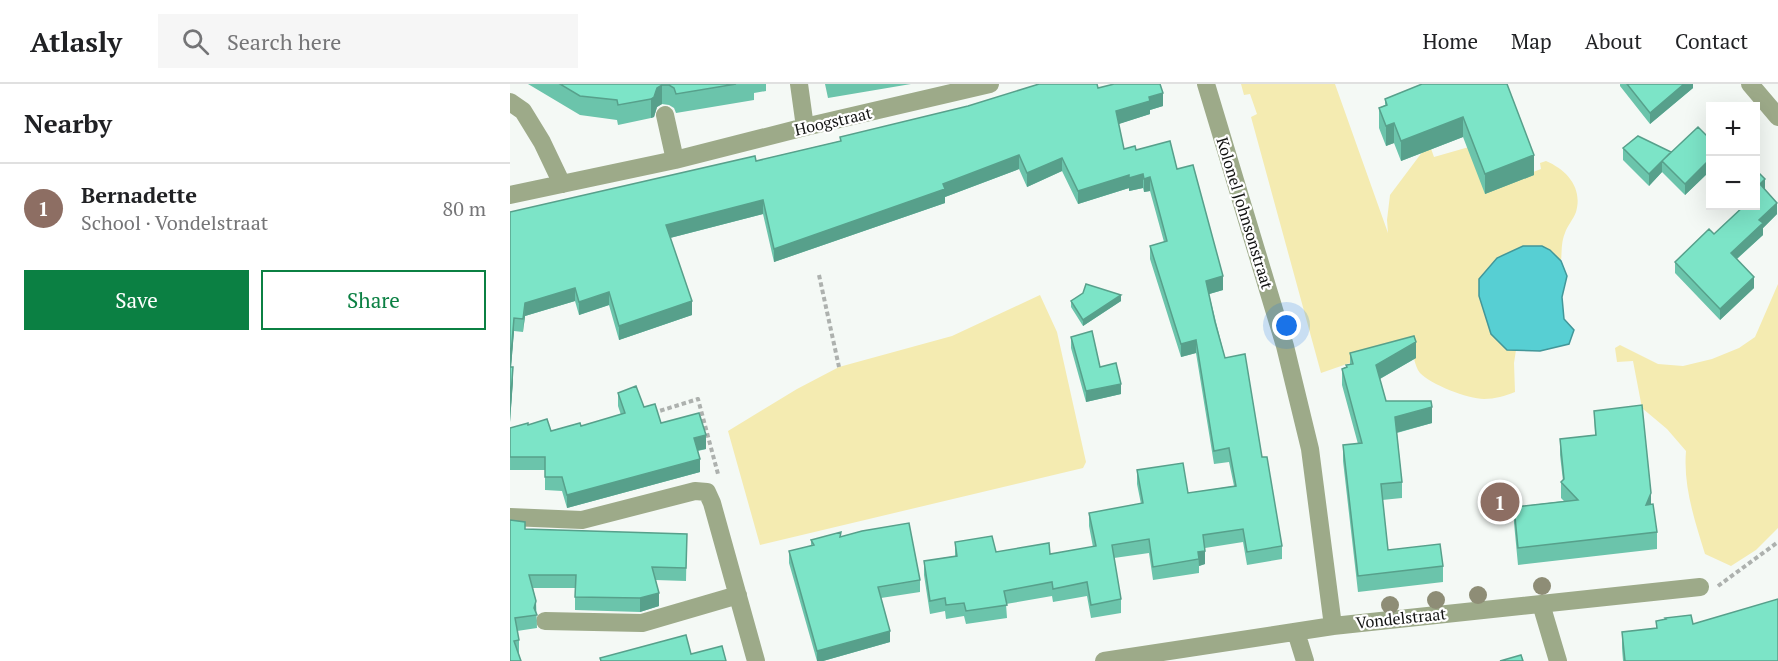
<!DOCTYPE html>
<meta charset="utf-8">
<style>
:root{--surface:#fff;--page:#f6f6f6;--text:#202124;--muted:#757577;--line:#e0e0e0;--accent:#0b8043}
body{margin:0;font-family:"PT Serif",serif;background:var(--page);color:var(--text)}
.controls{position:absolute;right:18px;top:18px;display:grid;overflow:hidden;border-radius:0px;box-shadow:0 6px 24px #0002}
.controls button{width:54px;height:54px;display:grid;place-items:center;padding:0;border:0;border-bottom:2px solid var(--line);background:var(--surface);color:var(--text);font:30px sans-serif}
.you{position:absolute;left:777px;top:242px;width:21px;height:21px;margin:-15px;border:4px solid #fff;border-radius:50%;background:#1a73e8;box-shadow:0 0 0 9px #1a73e833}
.badge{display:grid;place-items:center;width:39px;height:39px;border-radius:50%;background:var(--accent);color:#fff;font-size:20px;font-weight:700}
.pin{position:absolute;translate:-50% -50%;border:3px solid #fff;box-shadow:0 2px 6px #0006}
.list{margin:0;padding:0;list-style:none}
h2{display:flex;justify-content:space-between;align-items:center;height:78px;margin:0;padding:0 24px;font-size:26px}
h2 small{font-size:20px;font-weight:400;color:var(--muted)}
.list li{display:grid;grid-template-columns:39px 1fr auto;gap:18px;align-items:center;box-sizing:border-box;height:90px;padding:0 24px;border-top:2px solid var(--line)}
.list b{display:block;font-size:22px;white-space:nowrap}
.list p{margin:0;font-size:20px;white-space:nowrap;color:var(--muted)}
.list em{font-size:20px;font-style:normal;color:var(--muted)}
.actions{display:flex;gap:12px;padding:18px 24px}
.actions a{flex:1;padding:14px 0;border:2px solid var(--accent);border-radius:0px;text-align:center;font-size:21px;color:var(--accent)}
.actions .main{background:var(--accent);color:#fff}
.icon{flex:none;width:33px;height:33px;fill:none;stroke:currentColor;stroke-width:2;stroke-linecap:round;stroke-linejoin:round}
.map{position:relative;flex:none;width:1268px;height:577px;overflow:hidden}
header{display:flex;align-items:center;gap:36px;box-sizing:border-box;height:84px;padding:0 30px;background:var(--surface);border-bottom:2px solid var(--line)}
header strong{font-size:28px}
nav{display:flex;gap:33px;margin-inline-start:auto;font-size:21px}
.search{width:420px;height:54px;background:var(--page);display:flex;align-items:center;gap:15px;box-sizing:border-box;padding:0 21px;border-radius:0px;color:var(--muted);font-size:22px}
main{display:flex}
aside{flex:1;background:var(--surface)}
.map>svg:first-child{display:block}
.green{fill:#f4ebb1}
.water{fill:#57cfd3;stroke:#429799;stroke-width:1.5}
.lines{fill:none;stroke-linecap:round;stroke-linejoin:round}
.path{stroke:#adb1ae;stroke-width:4;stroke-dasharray:4.5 3;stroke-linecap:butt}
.minor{stroke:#9daa89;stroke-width:18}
.tree{fill:#8e8d76}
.wall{fill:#6bc4ab}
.shaded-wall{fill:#57a08b}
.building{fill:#7ce4c7;stroke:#57a08b;stroke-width:1.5}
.labels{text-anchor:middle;stroke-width:4.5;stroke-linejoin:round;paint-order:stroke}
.street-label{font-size:16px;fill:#121312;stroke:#fff}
</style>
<header>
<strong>Atlasly</strong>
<div class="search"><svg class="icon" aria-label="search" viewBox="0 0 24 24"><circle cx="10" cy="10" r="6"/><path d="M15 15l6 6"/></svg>Search here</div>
<nav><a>Home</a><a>Map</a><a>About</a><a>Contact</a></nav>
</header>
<main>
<aside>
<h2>Nearby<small></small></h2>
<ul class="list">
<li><span class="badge" style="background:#8d6e63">1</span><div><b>Bernadette</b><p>School · Vondelstraat</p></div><em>80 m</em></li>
</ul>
<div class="actions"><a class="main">Save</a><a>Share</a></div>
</aside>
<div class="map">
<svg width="1268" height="577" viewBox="0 0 1268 577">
<rect width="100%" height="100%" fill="#f4f9f5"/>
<!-- green -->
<path class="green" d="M731,0H825L878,149L877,136L880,111L919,59L924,73L966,61L994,99L1031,85L1030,79L1036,77C1057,86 1073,104 1066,128C1063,136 1057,142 1055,149C1051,158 1052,168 1051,177L1040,166L997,266H1006L1004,279L1005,308C995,312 985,315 974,315C958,315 920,300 910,289C904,282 903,266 900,258L811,289L741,33L747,30L740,10L734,11Z
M1268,200V444L1246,466L1221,482L1195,470C1185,437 1173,403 1176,367L1157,345L1132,324L1123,277L1107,278L1105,264L1110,261L1148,280L1173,282L1202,275L1229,264L1245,253Z
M530,211L547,248L576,378L573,384L250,461L218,347L287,305L329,283L442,252Z"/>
<!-- water -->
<path class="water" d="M1013,162H1032L1040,166L1051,177L1057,192L1052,213L1054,235L1064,246L1059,260L1030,267L997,266L981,250L969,212V195L987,174Z"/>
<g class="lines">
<!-- path -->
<path class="path" d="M309,191L329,283
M143,329L188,315L208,390
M1208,502L1268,458"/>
<!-- minor -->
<path class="minor" d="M289,0L295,43
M696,0L775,262L800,365L823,542
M1240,0L1268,33
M0,18L13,27L32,58L52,100
M155,31L165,76
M0,111L165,76L295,43L480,0
M0,433L72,436L185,407L197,408L202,419L246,577
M1031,520L1048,577
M35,537L132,539L228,511
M786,548L795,577
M594,577L823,542L1190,503"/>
</g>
<!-- trees -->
<g class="tree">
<circle cx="1032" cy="502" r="9"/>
<circle cx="968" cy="511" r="9"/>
<circle cx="926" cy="516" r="9"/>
<circle cx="880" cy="521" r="9"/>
</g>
<!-- wall -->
<path class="wall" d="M18,0H256V7L244,9V16L166,29L164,24L159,21L152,20L147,23L144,33L141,34L108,41L107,36L70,31Z
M315,0H401L318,14Z
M912,0L1024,91L975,110L953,53L891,77L884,59L876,62L869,44V24L875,21V15Z
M1110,0H1183V4L1140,40L1110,2Z
M588,4L653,22L640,26V30L608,40L614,65L626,66L667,85L713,206L699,210L715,274L752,373L772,462V475L737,481L733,458L695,464V480L689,482V489L643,496L639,469L604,474L611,515V529L581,534L577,512L543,518L542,512L496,520L497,534L456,540L454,532L436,535L435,527L420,530L414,491V477L445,472V458L486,468L540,470L583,463L579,442V429L631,420L627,400V386L678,409L724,402L719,378L704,380L686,269L671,273L640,175V162L654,158L640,107L634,108L633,104L619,107V104L568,120L552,87L517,103L509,85L435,113V119L264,178L253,130L160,154L182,231L109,256L99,221L69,231L65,217L15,232L13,248L4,247L1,283L3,296L0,338V128L246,77L330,57V53Z
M1196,51L1200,53V87L1175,111L1152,88L1139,102L1113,76V64L1161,68Z
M1255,106L1267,130L1253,144V151L1227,175L1244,204L1210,236L1165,189V178L1204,150L1233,122H1232H1245Z
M561,217H611L573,242L561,223Z
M561,253L590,283L611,310L576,318L561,264Z
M840,269L906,274L870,295L876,317L922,339L887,349L892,398V414L872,416L878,466L933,482V498L848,508L833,377V361L848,360L832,301V285L840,280Z
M108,309L134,323L151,339L196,365L188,367L190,388L57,424L52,407L35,406V386H0V344L18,341L41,347L71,342L111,331L108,322Z
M1084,327L1141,420L1147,448V465L1008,481L1004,439V423L1054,417L1051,414V398L1053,397L1050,371V355L1085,351Z
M15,445L177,450L176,497L146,496L149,522L130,528L65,526V504H23L26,517L27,544L7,547L9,556V570L0,577Z
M331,453L410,496V508L371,514L380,558L313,577H307L279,479V467L301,462V456Z
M1146,537L1183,540L1268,577H1113L1112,564V548L1146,544Z"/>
<!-- shaded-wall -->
<path class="shaded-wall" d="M1174,0H1183V4L1140,40V29Z
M152,1V20L147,23L144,33L141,34V15L147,4Z
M653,9V22L640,26V30L606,41V27L639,13Z
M953,33V53L891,77V57Z
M884,39V59L876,62V42Z
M1161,68L1152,77V88L1139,102V90Z
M509,71V85L435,113V119L264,178V165Z
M1024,71V91L975,110V90Z
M552,74V87L517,103V89Z
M1200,75V87L1175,111V100Z
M633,90V104L619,107V94Z
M619,91V104L568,120V107Z
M640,93V107L634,108V95Z
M1255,95V107L1250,100Z
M253,116V130L156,155V141Z
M1267,119V130L1253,144V151L1221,180V169L1249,136Z
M713,192V206L696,211V197Z
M1244,193V204L1210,236V225Z
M65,204V217L15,232L13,248L15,219Z
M99,208V221L69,231V218Z
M611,211V217L573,242V236Z
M182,217V231L109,256V242Z
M4,234V247L0,296V283Z
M686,256V269L671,273V260Z
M906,258V274L866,297V281Z
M3,283V296L0,338V324Z
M611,300V310L576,318V307Z
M922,323V339L885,349V333Z
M196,351V365L184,367V354Z
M190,375V388L57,424V411Z
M1141,409V425L1136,421Z
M695,467V480L689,482L688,468Z
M149,509V522L130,528V514Z
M26,517V531L24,524Z
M380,547V558L313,577H307V567Z"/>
<!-- building -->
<path class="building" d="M50,0H226L166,10L164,4L159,1H152L147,4L144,13L141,15L108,21L107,16L70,12Z
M529,0H587L588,4L604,0H650L653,9L639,13L640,17L606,27L614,65L625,62L626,66L660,57L667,85L683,81L713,192L696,197L705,238L715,274L735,270L752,373H757L772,462L737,468L733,445L693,451L695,467L688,468L689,475L643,483L639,455L602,461L611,515L581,521L577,498L543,505L542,498L494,507L497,521L456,527L454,519L436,521L435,514L420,517L414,477L447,472L445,458L482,452L486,468L539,459L540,470L586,462L579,429L633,419L627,386L673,379L678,409L726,402L719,364L704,367L686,256L671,260L640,162L657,157L640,93L634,95L633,90L619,94V91L568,107L552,74L517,89L509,71L433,100L435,105L264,165L253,116L156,141L182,217L109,242L99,208L69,218L65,204L15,219L13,235L4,234L0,283H3L0,324V128L245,72L246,77L331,57L330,53L458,22Z
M912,0H997L1024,71L975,90L953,33L891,57L884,39L876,42L869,24L877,21L875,15Z
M1117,0H1174L1140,29Z
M1188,43L1196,51L1197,50L1200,53V75L1175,100L1152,77Z
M1128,52L1161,68L1139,90L1113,64Z
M1245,85L1255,95L1250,100L1267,119L1249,136L1253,139L1221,169L1244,193L1210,225L1165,178L1199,145L1204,150L1234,122H1245Z
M576,200L611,211L573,236L561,217L573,209Z
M582,247L590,283L606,279L611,300L576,307L561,253Z
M904,252L906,258L866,281L876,317H921L922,323L885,333L892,398L871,400L878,466L930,460L933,482L848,492L833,361L852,359L832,285L837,283L836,281L843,280L840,269Z
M126,302L134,323L145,320L151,339L189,329L196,351L184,354L190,375L57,411L52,393H35V373H0V344L18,339V341L37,335L41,347L70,339L71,342L115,329L108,309Z
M1132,321L1141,409L1136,421L1143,420L1147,448L1008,464L1004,423L1068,416L1051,398L1054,395L1050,355L1086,351L1084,327Z
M0,436L15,438V445L177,450L176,484L142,483L149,509L130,514L65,513L66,491H19L26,517L24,524L27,531L5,534L9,556L4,557L11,577H0Z
M399,439L410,496L368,503L380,547L307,567L279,467L304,461L301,456L331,448L330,453L352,447Z
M1268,515V577H1115L1112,548L1147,544L1146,537L1156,535L1155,534L1181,531L1183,540Z
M176,551L181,570L212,562L216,577H91L90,574Z
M1011,571L1013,577H990Z"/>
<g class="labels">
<!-- street labels -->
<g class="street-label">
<text transform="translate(323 37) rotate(-13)" y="6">Hoogstraat</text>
<text transform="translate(735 129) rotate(73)" y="6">Kolonel Johnsonstraat</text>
<text transform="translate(891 534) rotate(-6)" y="6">Vondelstraat</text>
</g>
</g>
</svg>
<div class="controls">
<button>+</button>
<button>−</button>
</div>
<div class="you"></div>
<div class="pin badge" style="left:990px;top:418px;background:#8d6e63">1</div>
</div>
</main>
